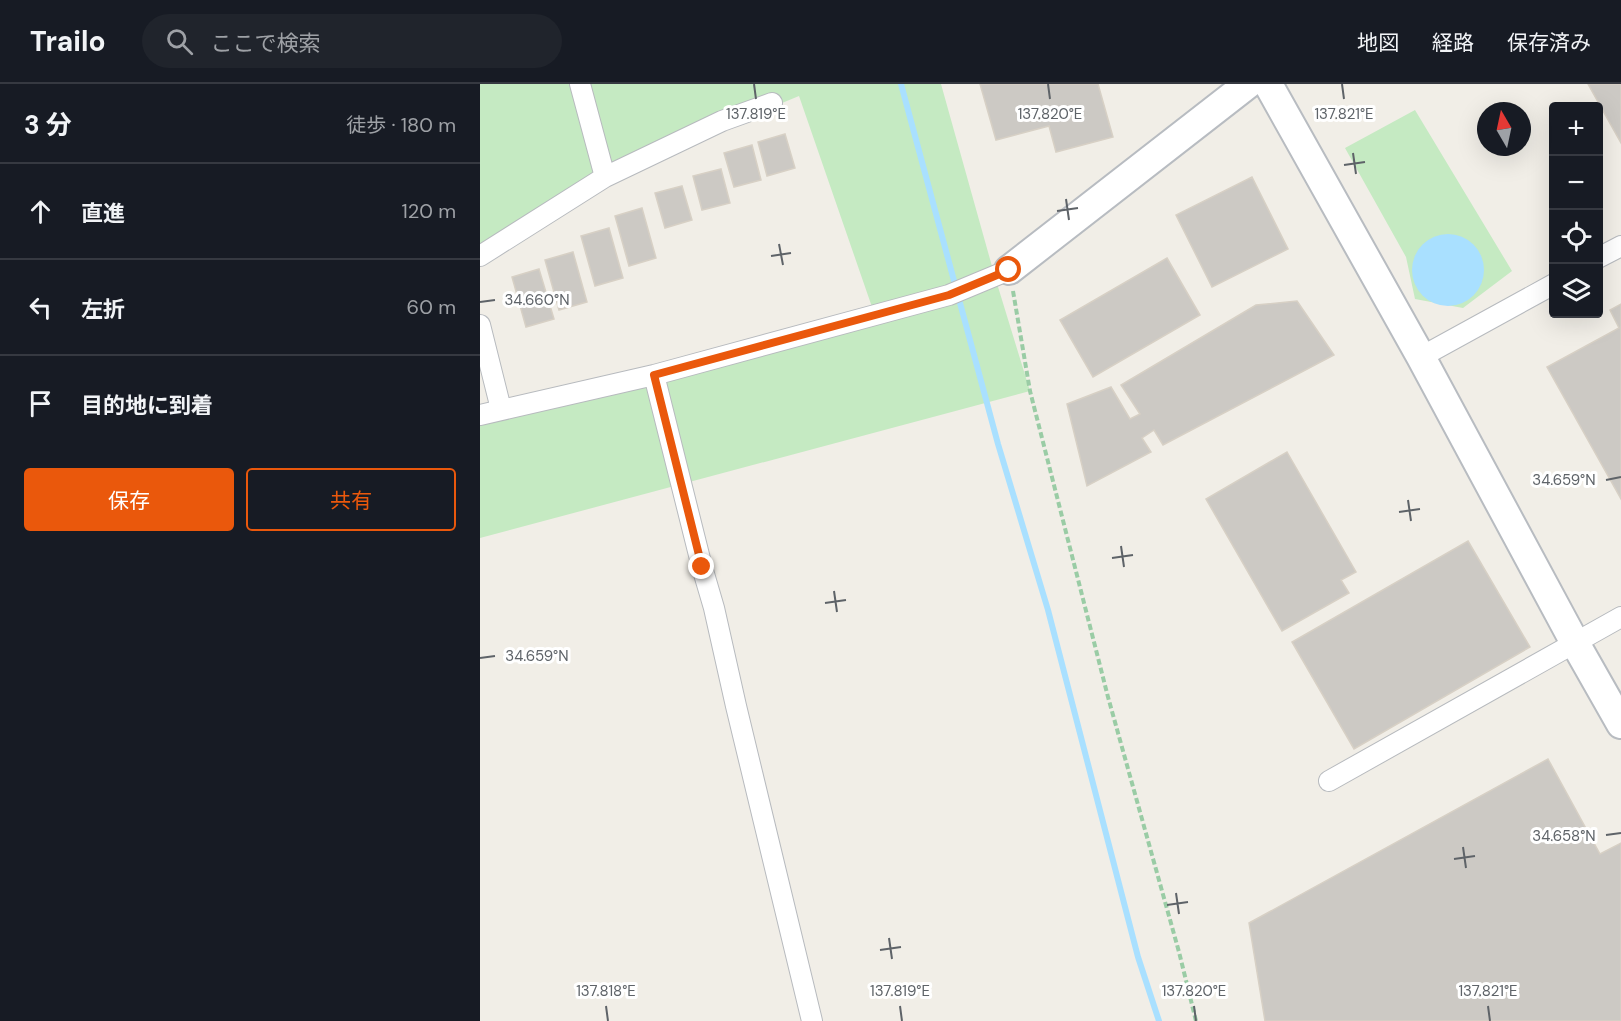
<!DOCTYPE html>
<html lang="ja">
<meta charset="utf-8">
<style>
:root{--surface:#171b24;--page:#20242c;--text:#f1f3f6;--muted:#9ea1a6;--line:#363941;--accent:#ea580c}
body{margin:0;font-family:"DM Sans","Noto Sans JP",sans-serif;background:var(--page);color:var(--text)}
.controls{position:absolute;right:18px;top:18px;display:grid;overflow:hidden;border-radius:6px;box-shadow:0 6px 24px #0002}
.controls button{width:54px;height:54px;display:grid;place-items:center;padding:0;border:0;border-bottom:2px solid var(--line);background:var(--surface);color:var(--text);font:30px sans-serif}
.compass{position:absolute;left:997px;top:18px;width:54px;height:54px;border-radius:50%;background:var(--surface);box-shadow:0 6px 24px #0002;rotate:351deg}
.stop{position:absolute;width:18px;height:18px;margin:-14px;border:4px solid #ea580c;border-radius:50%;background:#fff}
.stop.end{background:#ea580c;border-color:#fff;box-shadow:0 2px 6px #0008}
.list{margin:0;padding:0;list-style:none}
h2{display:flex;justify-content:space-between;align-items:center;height:78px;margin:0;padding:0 24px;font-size:26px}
h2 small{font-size:20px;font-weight:400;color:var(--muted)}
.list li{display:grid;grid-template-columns:39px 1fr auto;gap:18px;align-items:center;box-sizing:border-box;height:96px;padding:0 24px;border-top:2px solid var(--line)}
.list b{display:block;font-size:22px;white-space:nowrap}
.list em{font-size:20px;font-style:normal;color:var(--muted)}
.actions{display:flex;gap:12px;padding:18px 24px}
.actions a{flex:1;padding:14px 0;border:2px solid var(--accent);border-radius:6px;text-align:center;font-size:21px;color:var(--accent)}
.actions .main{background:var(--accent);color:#fff}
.icon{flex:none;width:33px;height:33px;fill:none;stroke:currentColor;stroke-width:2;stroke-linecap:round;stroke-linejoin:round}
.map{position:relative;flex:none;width:1141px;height:937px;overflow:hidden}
header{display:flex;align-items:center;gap:36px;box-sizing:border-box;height:84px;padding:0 30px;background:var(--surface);border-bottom:2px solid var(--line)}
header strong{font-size:28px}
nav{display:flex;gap:33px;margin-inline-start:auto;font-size:21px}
.search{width:420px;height:54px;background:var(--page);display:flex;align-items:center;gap:15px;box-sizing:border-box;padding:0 21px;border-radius:33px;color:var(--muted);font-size:22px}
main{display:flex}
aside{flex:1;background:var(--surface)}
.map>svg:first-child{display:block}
.green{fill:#c5eac2}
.water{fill:#a9e0ff}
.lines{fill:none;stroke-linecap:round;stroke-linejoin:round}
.stream{stroke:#a9e0ff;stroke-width:6}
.building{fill:#ccc9c4;stroke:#d7d0c5;stroke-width:1.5}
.street-casing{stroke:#b7babe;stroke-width:22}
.secondary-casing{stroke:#b8bcc1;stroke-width:32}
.path{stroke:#9acca5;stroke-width:4;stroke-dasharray:6 3;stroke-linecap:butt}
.street{stroke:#fff;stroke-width:20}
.secondary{stroke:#fff;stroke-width:28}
.route{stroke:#ea580c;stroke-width:8}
.ticks{fill:none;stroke:#5e6368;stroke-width:2}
.ticks-label{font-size:15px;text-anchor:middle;fill:#5e6368;stroke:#fff;stroke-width:6;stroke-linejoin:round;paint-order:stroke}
</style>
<header>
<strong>Trailo</strong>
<div class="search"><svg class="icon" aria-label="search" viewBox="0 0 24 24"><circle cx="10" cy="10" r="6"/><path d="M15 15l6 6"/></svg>ここで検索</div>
<nav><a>地図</a><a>経路</a><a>保存済み</a></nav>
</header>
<main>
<aside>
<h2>3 分<small>徒歩 · 180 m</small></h2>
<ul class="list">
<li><svg class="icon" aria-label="ahead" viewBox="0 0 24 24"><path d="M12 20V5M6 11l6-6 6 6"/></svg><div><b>直進</b></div><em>120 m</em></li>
<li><svg class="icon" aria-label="left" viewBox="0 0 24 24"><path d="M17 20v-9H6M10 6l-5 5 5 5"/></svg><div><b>左折</b></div><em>60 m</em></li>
<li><svg class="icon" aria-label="arrive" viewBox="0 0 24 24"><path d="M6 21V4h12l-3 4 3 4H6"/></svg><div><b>目的地に到着</b></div></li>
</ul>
<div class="actions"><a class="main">保存</a><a>共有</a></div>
</aside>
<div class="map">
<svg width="1141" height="937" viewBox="0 0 1141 937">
<rect width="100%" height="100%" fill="#f1eee7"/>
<!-- green -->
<path class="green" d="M0,0H461L515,193L550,307L0,454V329L392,223L319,12L149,82L0,172Z
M935,26L1032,187L983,224L935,215L926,173L865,64Z"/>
<!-- water -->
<path class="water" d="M932 186a36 36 0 1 1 72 0a36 36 0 1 1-72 0Z"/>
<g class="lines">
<!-- stream -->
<path class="stream" d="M421,0L518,360L568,526L658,873L679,937"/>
</g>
<!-- building -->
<path class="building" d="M500,0H618L633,53L576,68L569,42L516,56Z
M1108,0H1141V59Z
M305,50L315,84L287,92L278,58Z
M272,61L281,96L254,103L244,69Z
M241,85L250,119L222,126L213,92Z
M772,93L808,165L732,203L696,131Z
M202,102L212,136L185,144L175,109Z
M162,124L176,174L149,182L135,132Z
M129,144L143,194L115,202L101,152Z
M93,168L107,218L79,226L65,176Z
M687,174L720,231L613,293L580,236Z
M59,185L74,235L46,243L32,193Z
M817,217L854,271L683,361L674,346L662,354L671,368L607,402L587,320L631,303L650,335L660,330L641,301L776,221Z
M1141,220V415L1067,283L1139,244L1130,226Z
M807,368L876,488L861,496L869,509L802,547L726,415Z
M988,457L1050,563L874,665L812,558Z
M1068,675L1120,770L1141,759V937H785L769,839Z"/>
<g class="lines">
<defs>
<path id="street" d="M100,0L125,93
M0,172L125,93L242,37L292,19
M1118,174L1141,162
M0,241L21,325
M941,273L1074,200
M174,291L222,483L234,524L256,622L332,937
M0,331L174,291L469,211L529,186
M849,697L1141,533"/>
<path id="secondary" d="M788,0L941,273L1095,559L1141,640
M529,186L768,0"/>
</defs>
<!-- street casing -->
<use href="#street" class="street-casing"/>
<!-- secondary casing -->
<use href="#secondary" class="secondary-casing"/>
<!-- path -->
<path class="path" d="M533,207L550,307L628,613L699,868L716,937"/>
<!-- street -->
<use href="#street" class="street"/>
<!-- secondary -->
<use href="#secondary" class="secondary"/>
</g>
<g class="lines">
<!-- route -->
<path class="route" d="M222,483L174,291L469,211L529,186"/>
</g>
<!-- ticks -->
<path class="ticks" d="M274,0L276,15M568,0L570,15M862,0L864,15M873,69L876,90M864,81L885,78M586,115L589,136M577,127L598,124M299,160L303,181M291,172L311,169M0,218L15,216M1126,396L1141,393M928,416L931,437M919,428L940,425M641,462L644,483M632,474L653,471M354,507L357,528M345,519L366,516M0,574L15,572M1126,751L1141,749M983,763L986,784M974,775L995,772M696,809L699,830M687,821L708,818M409,854L412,875M400,866L421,863M126,922L128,937M420,922L422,937M714,922L716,937M1008,922L1010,937"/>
<g class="ticks-label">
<text x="276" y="35">137.819°E</text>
<text x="570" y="35">137.820°E</text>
<text x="864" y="35">137.821°E</text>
<text x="57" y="221">34.660°N</text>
<text x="1084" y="401">34.659°N</text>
<text x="57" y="577">34.659°N</text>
<text x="1084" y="757">34.658°N</text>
<text x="126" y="912">137.818°E</text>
<text x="420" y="912">137.819°E</text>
<text x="714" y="912">137.820°E</text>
<text x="1008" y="912">137.821°E</text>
</g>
</svg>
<div class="controls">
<button>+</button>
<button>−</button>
<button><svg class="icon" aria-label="locate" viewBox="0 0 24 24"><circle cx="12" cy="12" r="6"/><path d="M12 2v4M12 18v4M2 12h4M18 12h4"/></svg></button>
<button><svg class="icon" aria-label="layers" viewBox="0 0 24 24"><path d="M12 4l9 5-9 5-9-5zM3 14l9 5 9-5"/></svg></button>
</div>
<svg class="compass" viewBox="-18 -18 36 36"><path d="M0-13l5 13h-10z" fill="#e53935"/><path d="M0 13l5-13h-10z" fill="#9ea1a6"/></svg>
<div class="stop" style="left:529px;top:186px"></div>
<div class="stop end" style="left:222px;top:483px"></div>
</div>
</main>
